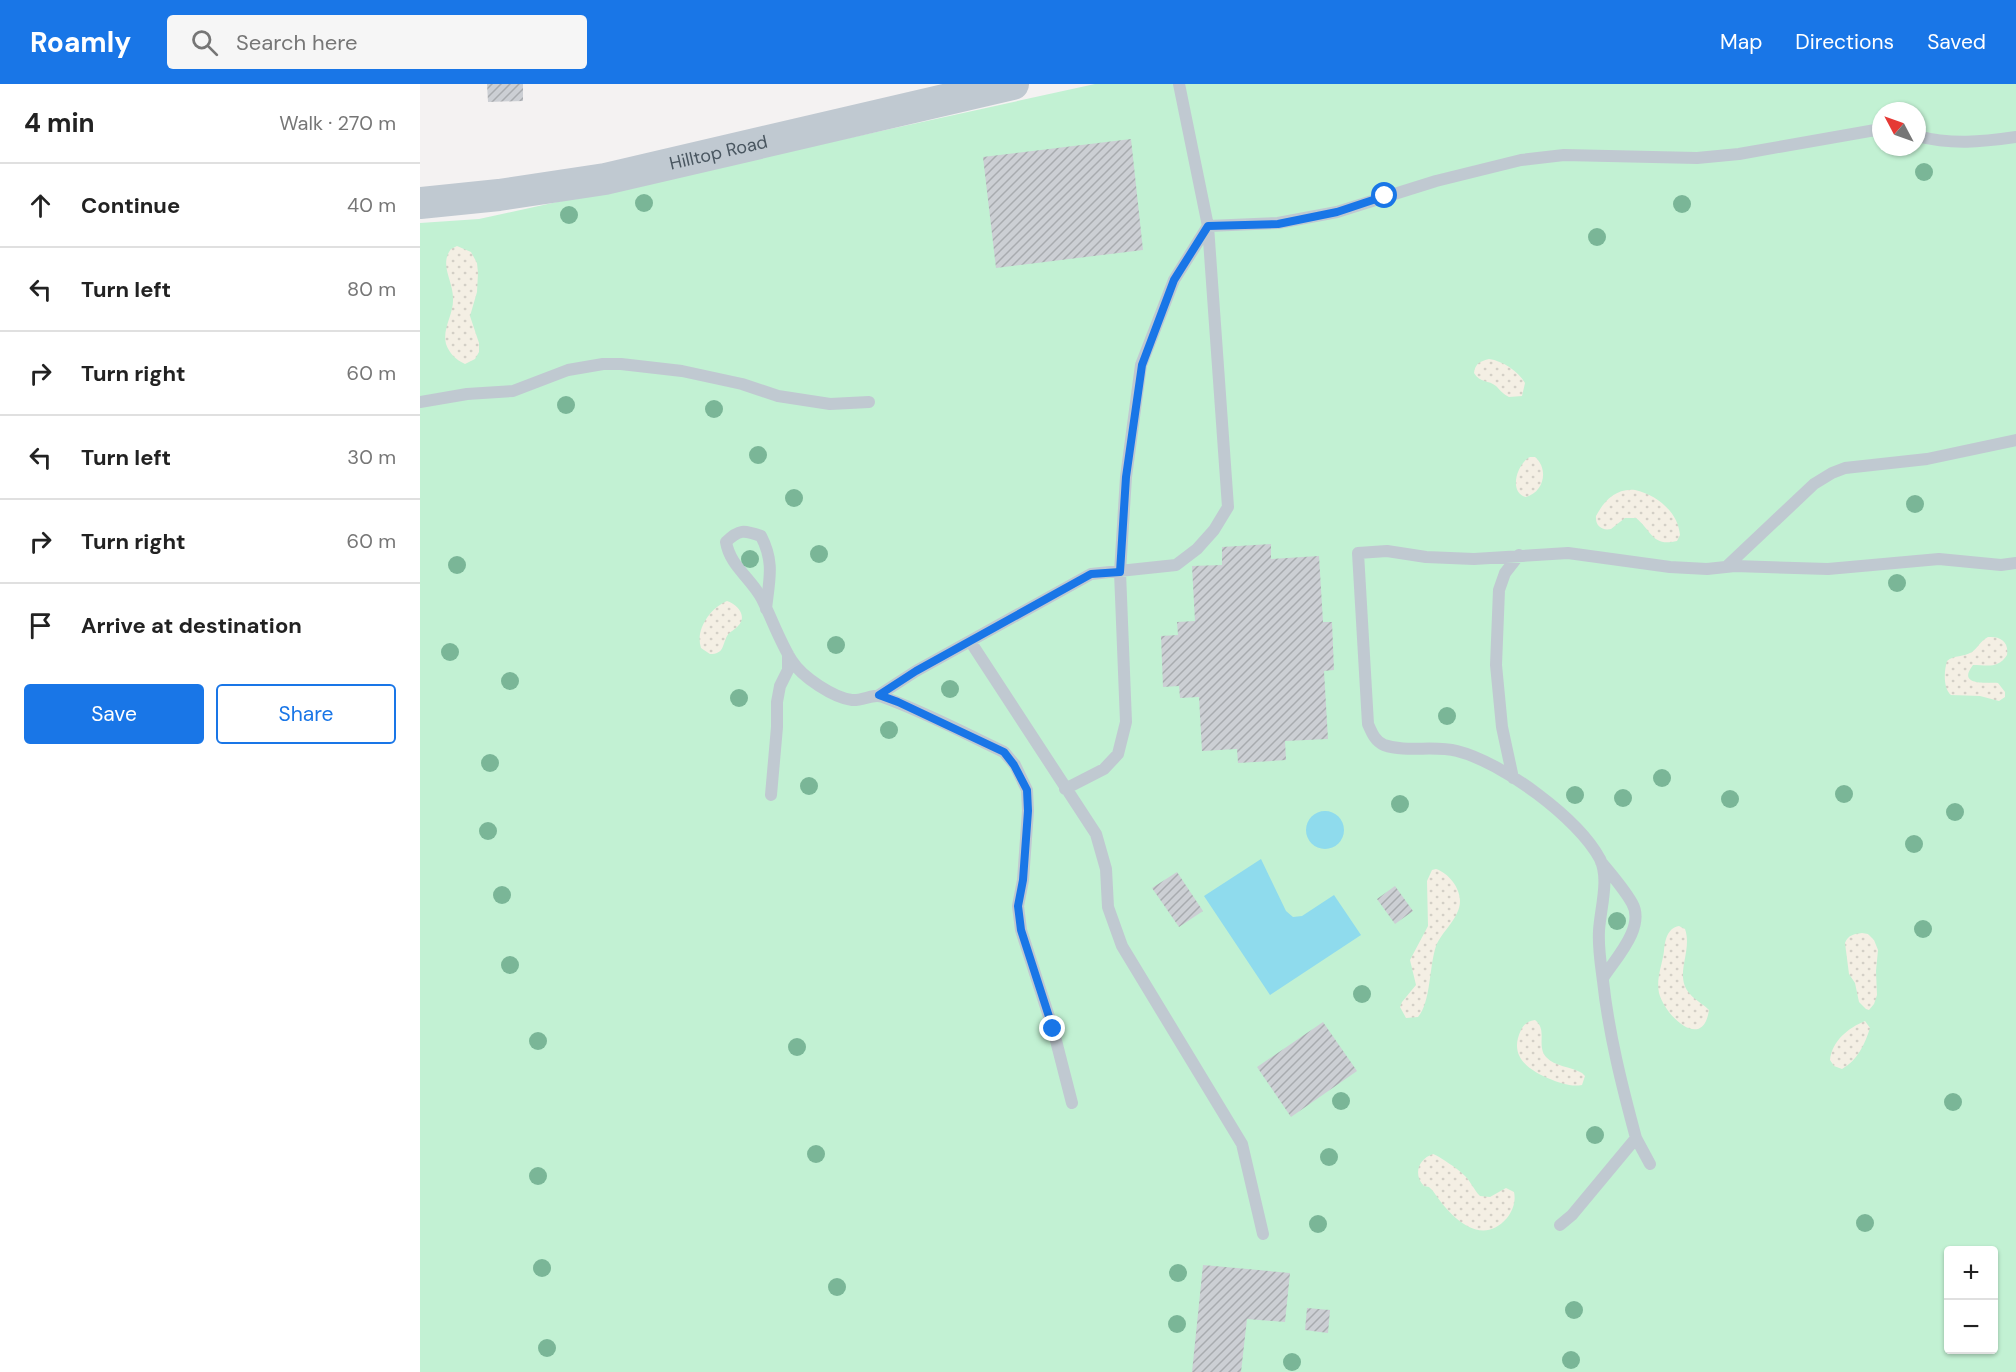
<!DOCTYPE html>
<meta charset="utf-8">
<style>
:root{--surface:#fff;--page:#f6f6f6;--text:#222;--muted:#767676;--line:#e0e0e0;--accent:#1976e7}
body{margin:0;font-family:"DM Sans",sans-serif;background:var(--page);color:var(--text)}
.controls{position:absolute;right:18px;bottom:18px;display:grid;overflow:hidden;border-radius:6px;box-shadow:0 2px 4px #0004}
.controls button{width:54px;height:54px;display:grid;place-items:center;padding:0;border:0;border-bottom:2px solid var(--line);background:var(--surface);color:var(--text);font:30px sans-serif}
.compass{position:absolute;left:1452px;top:18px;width:54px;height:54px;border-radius:50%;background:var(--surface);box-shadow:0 2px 4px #0004;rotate:311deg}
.stop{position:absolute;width:18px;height:18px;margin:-14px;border:4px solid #1976e7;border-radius:50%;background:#fff}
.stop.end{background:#1976e7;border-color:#fff;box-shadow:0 2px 6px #0008}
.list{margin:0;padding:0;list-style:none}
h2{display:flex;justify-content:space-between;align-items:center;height:78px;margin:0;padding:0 24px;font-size:26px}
h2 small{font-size:20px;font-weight:400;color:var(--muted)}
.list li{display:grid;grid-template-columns:39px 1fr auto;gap:18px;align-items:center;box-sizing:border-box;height:84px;padding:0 24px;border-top:2px solid var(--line)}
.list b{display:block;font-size:22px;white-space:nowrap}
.list em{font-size:20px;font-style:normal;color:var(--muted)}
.actions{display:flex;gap:12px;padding:18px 24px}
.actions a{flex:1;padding:14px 0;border:2px solid var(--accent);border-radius:6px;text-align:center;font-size:21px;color:var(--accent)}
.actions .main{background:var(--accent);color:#fff}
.icon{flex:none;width:33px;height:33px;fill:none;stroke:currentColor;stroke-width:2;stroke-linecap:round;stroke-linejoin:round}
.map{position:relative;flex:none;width:1596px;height:1288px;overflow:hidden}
header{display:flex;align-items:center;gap:36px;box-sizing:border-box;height:84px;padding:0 30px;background:var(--accent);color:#fff}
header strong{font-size:28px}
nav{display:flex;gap:33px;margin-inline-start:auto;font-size:21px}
.search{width:420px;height:54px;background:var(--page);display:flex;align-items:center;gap:15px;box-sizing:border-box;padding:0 21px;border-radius:6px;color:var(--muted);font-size:22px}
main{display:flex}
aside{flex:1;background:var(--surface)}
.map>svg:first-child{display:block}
.grass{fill:#c2f1d3;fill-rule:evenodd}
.sand{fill:url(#sand-dots)}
.water{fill:#8fdbed}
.building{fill:url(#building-hatch)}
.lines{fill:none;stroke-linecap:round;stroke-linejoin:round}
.service{stroke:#c0c9d1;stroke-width:12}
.tertiary{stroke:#c0c9d1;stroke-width:32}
.tree{fill:#7ab697}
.route{stroke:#1976e7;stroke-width:8}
.labels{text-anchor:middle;stroke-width:4.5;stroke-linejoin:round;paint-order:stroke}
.street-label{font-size:18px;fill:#495660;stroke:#fff}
</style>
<header>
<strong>Roamly</strong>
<div class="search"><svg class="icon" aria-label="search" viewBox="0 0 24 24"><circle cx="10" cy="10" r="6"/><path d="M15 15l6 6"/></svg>Search here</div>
<nav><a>Map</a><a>Directions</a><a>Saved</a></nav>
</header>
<main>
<aside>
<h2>4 min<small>Walk · 270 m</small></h2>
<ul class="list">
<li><svg class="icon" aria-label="ahead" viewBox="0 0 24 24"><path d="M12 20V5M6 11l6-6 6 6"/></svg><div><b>Continue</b></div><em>40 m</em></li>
<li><svg class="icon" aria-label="left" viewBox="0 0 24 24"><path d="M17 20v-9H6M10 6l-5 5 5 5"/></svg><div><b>Turn left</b></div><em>80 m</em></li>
<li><svg class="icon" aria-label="right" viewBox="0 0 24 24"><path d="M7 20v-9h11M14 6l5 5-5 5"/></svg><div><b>Turn right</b></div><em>60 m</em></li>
<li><svg class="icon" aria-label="left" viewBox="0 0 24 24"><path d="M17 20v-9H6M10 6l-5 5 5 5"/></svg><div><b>Turn left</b></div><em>30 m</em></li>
<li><svg class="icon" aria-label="right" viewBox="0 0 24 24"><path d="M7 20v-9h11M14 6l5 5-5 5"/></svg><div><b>Turn right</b></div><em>60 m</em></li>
<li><svg class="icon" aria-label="arrive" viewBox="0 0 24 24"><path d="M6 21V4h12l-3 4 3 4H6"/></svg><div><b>Arrive at destination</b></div></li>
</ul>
<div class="actions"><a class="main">Save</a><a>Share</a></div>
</aside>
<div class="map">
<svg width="1596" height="1288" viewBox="0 0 1596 1288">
<defs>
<pattern id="sand-dots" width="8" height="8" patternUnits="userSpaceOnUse" patternTransform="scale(1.5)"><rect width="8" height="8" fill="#f4efe4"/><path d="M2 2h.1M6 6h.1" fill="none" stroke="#d3cfc6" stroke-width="1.8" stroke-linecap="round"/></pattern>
<pattern id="building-hatch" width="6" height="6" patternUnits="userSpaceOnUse" patternTransform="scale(1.5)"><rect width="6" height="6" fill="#cccfd4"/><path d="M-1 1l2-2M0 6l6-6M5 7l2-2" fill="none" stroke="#a8abaf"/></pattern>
</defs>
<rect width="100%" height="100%" fill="#f4f2f2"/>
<!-- grass -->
<path class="grass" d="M675,0H1596V1288H0V139L59,135ZM1461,27H1497V63H1461ZM1528,1166H1574V1266H1528Z"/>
<!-- sand -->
<path class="sand" d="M37,162L51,168L57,179L58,189L57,208L50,232L59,259V268L55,275L45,280C36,276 29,269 26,260C22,244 34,230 33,214C33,196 19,181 31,165Z
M1069,275C1083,277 1098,287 1105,299L1102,312L1089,313C1083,310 1081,307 1076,302C1069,296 1060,299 1054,289C1055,279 1061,277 1069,275Z
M1110,373H1115C1129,385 1124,408 1106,413C1088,409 1097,379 1110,373Z
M1215,406C1237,411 1258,428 1260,451L1257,457C1232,463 1232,447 1216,434H1205L1191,445C1182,447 1175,442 1176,432C1184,417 1196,404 1215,406Z
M307,517C317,520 328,532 318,542C315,546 310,547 307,552C302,562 304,570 290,570L281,564C275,546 290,524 307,517Z
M1568,553C1580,552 1589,557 1587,571C1578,585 1568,581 1553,581C1536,603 1568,598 1578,599L1585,608V613L1579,617L1560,612L1531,611C1523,604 1524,587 1527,577C1534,571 1544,573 1552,568C1558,564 1560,557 1568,553Z
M1016,785C1028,789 1040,803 1040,817C1040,834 1022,847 1016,862C1009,883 1011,918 998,933L986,934L980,923L982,918L996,901L990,876L1008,842L1007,797L1012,786Z
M1259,842L1265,845C1273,868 1253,891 1270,910C1275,916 1283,920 1289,926C1283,968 1245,932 1239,909C1236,894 1242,882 1244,867C1245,857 1247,844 1259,842Z
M1442,849L1448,850L1454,856L1458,866L1456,887L1457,911L1454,920L1449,926L1446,925L1439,918L1435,899L1429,890L1425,859C1428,851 1434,850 1442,849Z
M1115,936C1128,946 1116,961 1126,973C1135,983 1150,982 1162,989L1165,992L1162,1001C1151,1003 1140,999 1130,995C1109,986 1088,973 1101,946C1104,940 1108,937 1115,936Z
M1445,937L1450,944C1445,960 1437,977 1422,985L1414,982L1410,976C1412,957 1428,944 1445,937Z
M1013,1070C1019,1072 1041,1087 1045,1092C1051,1098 1054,1106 1060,1112L1070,1113L1086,1104L1094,1108C1096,1117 1093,1126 1087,1134C1060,1165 1029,1131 1013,1107L1009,1103L1004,1102C993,1091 998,1075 1013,1070Z"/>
<!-- water -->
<path class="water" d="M886 746a19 19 0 1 1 38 0a19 19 0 1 1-38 0Z
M841,775L866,827L873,833L882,832L914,811L941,851L850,911L784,812Z"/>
<!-- building -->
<path class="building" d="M67,0H103V17L68,18Z
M711,55L723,166L576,184L563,73Z
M851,460V475L899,472L903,538H912L914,586L904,587L908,655L865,657L866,676L818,679L817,665L782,667L779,613L760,614L759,602L743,603L741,552L758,551L757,538L775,537L772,482L802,481V463Z
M757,788L783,827L759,843L732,804Z
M975,802L993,827L975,840L957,815Z
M903,938L937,987L871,1033L837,983Z
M783,1181L870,1189L865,1238L827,1235L821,1288H772Z
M887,1224L910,1226L908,1249L885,1246Z"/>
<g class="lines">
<!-- service -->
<path class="service" d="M1497,52C1532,61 1561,58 1596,53
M0,318L47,310L93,307L148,286L183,280H201L262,287L322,300L358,312L410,320L449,318
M1306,483L1394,400L1412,389L1425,384L1507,375L1596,356
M346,525C349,496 355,479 341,452C324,446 319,445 306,458C310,482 331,494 342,515C352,535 360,558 372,577C382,593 414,614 432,616C443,617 453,609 463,613C505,628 544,649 584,668L595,681L607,706L608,727L603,796L598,822L601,846L633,945L652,1019
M550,557L676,750L686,785L688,823L702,862L822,1060L843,1150
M459,611L496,587L671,490L756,481L777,465L794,446L808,423L788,142L759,0
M1093,694L1082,643L1076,581L1079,506L1085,489L1099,471
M645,705L684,685L698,670L706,638L700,488L706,393L721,281L754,196L788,142L858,139L917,128L1016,97L1101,76L1144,71L1277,74L1319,70L1461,45
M351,711L357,643V618L360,602L368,586V570
M1181,778C1192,791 1204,805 1212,819C1226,843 1195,875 1183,894
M1216,1054L1230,1080
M1140,1141L1152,1131L1216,1054C1202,1002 1189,951 1183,897C1181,881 1178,865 1179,847C1180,826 1190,795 1180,775C1158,734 1082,678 1037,667C1013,661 987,669 964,661C955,657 952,649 948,640L938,469L967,467L1006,473L1054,475L1148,469L1250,483L1287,485L1315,482L1408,485L1519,475L1581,481L1596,479"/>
<!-- tertiary -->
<path class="tertiary" id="s1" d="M0,119L79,111L185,95L593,0"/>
</g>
<!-- trees -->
<g class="tree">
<circle cx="1504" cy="88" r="9"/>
<circle cx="224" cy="119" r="9"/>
<circle cx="1262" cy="120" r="9"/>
<circle cx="149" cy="131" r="9"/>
<circle cx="1177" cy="153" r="9"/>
<circle cx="146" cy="321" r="9"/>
<circle cx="294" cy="325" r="9"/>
<circle cx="338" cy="371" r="9"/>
<circle cx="374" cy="414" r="9"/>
<circle cx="1495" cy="420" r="9"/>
<circle cx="399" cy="470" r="9"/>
<circle cx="330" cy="475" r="9"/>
<circle cx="37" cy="481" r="9"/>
<circle cx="1477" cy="499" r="9"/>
<circle cx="416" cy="561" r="9"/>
<circle cx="30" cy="568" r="9"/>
<circle cx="90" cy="597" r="9"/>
<circle cx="530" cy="605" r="9"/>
<circle cx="319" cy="614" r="9"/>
<circle cx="1027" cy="632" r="9"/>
<circle cx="469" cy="646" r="9"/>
<circle cx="70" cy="679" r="9"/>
<circle cx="1242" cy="694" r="9"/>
<circle cx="389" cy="702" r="9"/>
<circle cx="1424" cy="710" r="9"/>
<circle cx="1155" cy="711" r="9"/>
<circle cx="1203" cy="714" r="9"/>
<circle cx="1310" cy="715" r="9"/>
<circle cx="980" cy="720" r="9"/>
<circle cx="1535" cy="728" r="9"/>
<circle cx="68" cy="747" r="9"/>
<circle cx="1494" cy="760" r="9"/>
<circle cx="82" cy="811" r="9"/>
<circle cx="1197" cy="837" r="9"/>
<circle cx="1503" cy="845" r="9"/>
<circle cx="90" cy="881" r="9"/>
<circle cx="942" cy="910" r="9"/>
<circle cx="118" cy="957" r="9"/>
<circle cx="377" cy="963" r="9"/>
<circle cx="921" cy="1017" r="9"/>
<circle cx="1533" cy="1018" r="9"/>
<circle cx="1175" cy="1051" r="9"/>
<circle cx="396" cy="1070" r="9"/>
<circle cx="909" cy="1073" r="9"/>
<circle cx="118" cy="1092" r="9"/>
<circle cx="1445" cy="1139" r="9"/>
<circle cx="898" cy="1140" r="9"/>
<circle cx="122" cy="1184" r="9"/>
<circle cx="758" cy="1189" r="9"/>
<circle cx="417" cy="1203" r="9"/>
<circle cx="1154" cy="1226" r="9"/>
<circle cx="757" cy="1240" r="9"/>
<circle cx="127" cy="1264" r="9"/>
<circle cx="1151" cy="1276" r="9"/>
<circle cx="872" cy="1278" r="9"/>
</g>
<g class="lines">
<!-- route -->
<path class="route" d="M633,945L601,846L598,822L603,796L608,727L607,706L594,681L584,668L478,618L459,611L496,587L671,490L700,488L706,393L722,281L754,196L788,142L858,140L917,128L965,112"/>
</g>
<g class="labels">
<!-- street labels -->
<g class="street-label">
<text dy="6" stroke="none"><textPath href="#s1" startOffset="303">Hilltop Road</textPath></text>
</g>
</g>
</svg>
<div class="controls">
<button>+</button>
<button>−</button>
</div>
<svg class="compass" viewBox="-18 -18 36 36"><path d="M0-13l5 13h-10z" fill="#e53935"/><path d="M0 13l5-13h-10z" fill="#767676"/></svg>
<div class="stop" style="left:965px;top:112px"></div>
<div class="stop end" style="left:633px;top:945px"></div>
</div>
</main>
